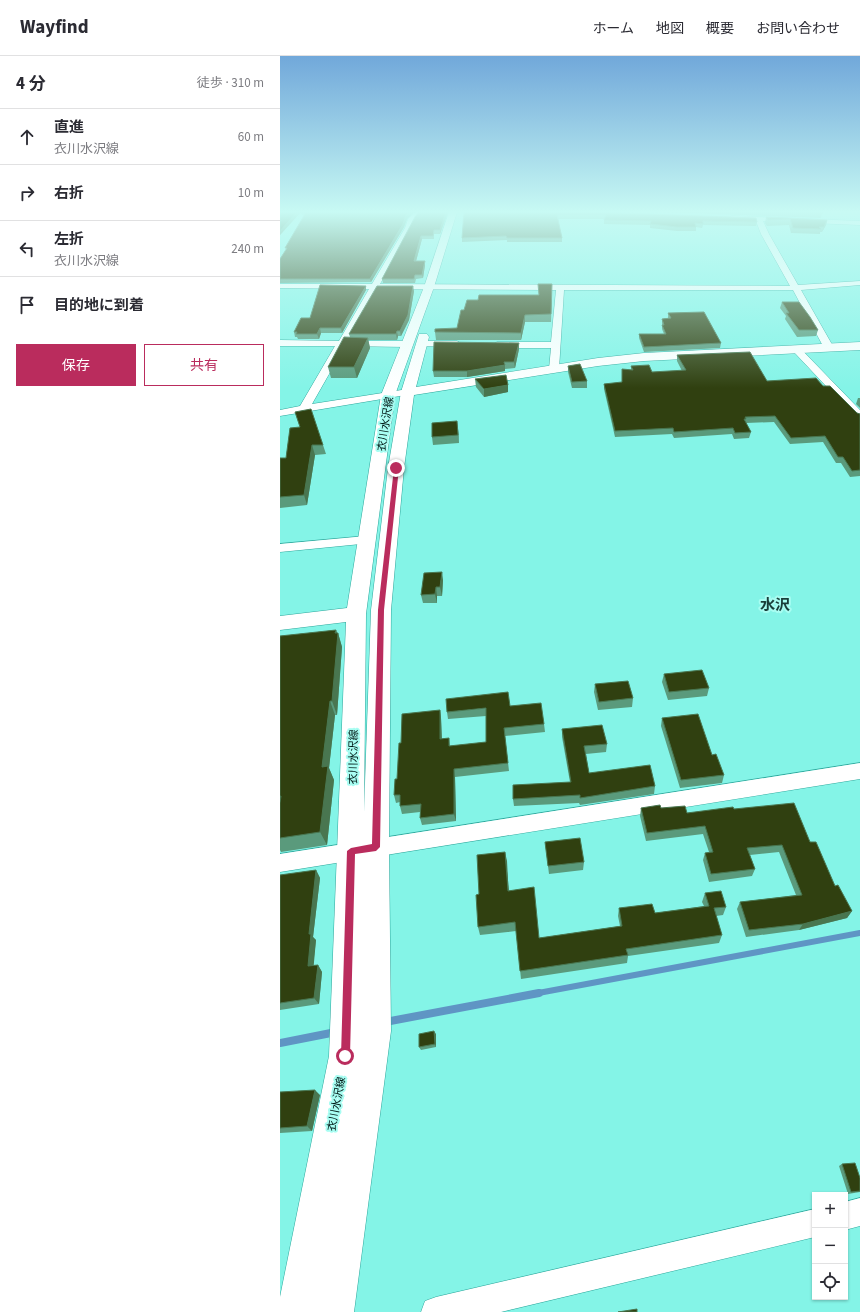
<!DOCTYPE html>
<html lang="ja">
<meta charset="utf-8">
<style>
:root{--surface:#fff;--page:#f2f2f3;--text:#2b2b33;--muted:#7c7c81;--line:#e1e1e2;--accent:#ba2c5d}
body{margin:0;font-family:"Source Sans 3","Noto Sans JP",sans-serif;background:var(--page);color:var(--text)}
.controls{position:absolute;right:12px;bottom:12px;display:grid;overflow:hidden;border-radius:0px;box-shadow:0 1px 3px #0004}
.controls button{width:36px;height:36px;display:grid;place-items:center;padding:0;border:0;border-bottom:1px solid var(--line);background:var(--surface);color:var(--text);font:20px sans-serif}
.stop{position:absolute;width:12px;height:12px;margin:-9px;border:3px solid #ba2c5d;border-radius:50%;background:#fff}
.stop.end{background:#ba2c5d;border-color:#fff;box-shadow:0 1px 4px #0008}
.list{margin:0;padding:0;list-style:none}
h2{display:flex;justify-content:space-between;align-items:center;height:52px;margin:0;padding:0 16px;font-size:17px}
h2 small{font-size:13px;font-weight:400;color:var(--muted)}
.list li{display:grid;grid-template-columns:26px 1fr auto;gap:12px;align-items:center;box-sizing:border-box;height:56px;padding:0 16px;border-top:1px solid var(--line)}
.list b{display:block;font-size:15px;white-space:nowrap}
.list p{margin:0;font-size:13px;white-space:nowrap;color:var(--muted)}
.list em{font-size:13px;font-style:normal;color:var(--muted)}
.actions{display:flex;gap:8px;padding:12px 16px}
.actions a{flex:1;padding:9px 0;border:1px solid var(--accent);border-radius:0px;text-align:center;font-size:14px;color:var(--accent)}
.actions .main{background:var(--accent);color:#fff}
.icon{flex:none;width:22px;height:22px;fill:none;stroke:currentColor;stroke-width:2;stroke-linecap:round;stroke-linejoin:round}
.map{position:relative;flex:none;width:580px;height:1256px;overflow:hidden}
header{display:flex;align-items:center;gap:24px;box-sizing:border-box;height:56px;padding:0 20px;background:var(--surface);border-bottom:1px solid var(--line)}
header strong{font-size:19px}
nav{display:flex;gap:22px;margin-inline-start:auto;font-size:14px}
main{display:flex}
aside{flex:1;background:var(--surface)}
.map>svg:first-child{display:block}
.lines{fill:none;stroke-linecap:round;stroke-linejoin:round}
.stream-far1{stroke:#5f95c4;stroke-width:6}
.stream{stroke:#5f95c4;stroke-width:8}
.street-casing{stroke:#2da79c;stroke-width:1}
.secondary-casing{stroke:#2da79c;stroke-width:1}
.street{fill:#fff;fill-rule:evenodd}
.secondary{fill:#fff;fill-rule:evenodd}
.wall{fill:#5a9a7c}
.shaded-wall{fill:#497650}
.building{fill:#304010;stroke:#497650}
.route{fill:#ba2c5d}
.labels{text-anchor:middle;stroke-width:4;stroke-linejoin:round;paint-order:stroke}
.street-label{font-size:11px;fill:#021a17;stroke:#a8fdf2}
.district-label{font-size:15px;font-weight:bold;fill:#193d39;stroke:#a8fdf2}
</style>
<header>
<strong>Wayfind</strong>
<nav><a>ホーム</a><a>地図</a><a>概要</a><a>お問い合わせ</a></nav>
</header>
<main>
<aside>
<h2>4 分<small>徒歩 · 310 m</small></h2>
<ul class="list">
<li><svg class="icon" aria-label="ahead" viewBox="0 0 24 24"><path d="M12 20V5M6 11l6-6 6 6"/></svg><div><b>直進</b><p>衣川水沢線</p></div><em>60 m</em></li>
<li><svg class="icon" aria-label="right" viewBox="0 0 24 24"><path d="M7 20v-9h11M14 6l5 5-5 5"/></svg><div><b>右折</b></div><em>10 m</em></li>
<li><svg class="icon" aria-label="left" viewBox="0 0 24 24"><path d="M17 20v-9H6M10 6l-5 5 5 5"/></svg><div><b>左折</b><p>衣川水沢線</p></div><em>240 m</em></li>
<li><svg class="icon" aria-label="arrive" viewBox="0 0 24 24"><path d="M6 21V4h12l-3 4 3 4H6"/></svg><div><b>目的地に到着</b></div></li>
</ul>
<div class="actions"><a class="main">保存</a><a>共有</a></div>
</aside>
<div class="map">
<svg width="580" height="1256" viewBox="0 0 580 1256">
<rect width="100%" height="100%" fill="#84f4e7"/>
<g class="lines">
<!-- stream-far1 -->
<path class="stream-far1" d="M253,938L580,877"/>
<!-- stream -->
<path class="stream" d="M105,966L259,937
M0,987L56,976"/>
<defs>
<path id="street" d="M135,156H141L134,164L131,172L100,228L510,230L481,178L476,165L450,163V161L452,160L580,165V169L483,165L489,178L518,229L580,225V229L521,234L554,292L549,295L544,292L513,234H284L279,313L274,316L269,313L271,292H217L212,289L217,286H271L276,234L97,233L68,285H127L132,288L127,291L65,290L32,348L128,333L132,334L133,336L132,338L0,360V354L20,350L55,290H0V284L59,285L89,233L0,232V228H92L125,172L128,163Z
M141,285H177L182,288L177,291L138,290L136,288L138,286Z
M516,290L519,291L580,354V363L576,362L513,295L511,293Z
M86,480L91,481L93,484L91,487L0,496V488Z
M580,707V723L0,816V798Z
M580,1142V1170L565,1174V1146Z
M535,1153V1181L221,1256H141L145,1245L156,1241Z"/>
<path id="secondary" d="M169,156H177L154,231L115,339L86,558L84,756L91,554L108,412L121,336L139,278H147L149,281L136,331L318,302L364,297L580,286V294L364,305L318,310L134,339L124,412L111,554L109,791L111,975L74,1256H0V1241L49,1000L66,566L0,574V560L67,552L101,339L144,231Z"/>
</defs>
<!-- street casing -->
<use href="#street" class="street-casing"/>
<!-- secondary casing -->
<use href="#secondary" class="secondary-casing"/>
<!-- street -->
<use href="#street" class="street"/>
<!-- secondary -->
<use href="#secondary" class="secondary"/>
</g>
<!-- wall -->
<path class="wall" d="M0,156H134L127,163L124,171L91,226L0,227V203L6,194L24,160L20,157L0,179Z
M139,156H168L160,178H154V183H142L136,205L145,209L143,222L136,223L135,227H103L102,223Z
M184,156H314L477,166L476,170L423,169L422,172L416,171V175H397L370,172V169L324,168V163H278L282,182V186H227V184L182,186V182Z
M384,156H542L541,162Z
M486,161L547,164L546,169L542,176H540V178L511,177L509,169L487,170L485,167Z
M86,230V234L62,277H41L39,283H18L17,281H15L14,276L30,262Z
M134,235L129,264L121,280H118L117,284H88L90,292L77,322H51L48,311L70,281L69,278Z
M272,235L271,266H245L241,284H156L155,276L177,272L184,254L198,244L259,239Z
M502,246L538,274L536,280L517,281L505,263L506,260L500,252Z
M388,257L441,287L440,292L364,296L359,282V278H384L382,273V263L388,262Z
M239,287V293L235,312L225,313V315L187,321H154L153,315Z
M397,299L487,325L543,330L577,357L580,358V420L570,421L561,407H556L543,386L510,388L494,366L466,367L471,376L469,382L454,383L452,378L394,382L392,378L335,381L324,333V328L342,327V313L351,314V310L372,316L402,315L397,305Z
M288,310L307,325V332H292L288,316Z
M195,323L228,329V336L204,341L196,331Z
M578,342H580V352L576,348Z
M10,372L43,389L46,398L35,399L27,449L0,452V402H6Z
M178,373L179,387L153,389L152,381Z
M163,524L162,540H157V547H143L141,539Z
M56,574L57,577H58L62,591L57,659H55L49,712L54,724L47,789L1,796L0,794V580Z
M384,618L429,632L427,640L388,644L382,626Z
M315,628L353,642L352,651L318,654L314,636Z
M230,650L264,668L265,676L225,680L229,715L175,721L176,765L142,769L140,762V756L122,758L120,750V746L116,747L114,739L117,723L121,687L160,654L161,662L162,683L169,682L170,690L206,686V660L168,663L167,656Z
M382,662L432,699L444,719L442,727L400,732L381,670Z
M282,673L327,688L326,696L306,698L309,717L375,730L374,738L300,749L299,747L234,750L233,743L290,726L282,681Z
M361,752H381L407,757L454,753L530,786L555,830L572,855L567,862L519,874L466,881L457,853L460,846L516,839L499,796L470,799L475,813L472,820L429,826L423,804L425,797L429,796L423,778L366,785L360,760Z
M265,786L304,806L303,814L269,818Z
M225,796L229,834L259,882L340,870L338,860L339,852L375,857L424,850L422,846L425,837L446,851L443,859L436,860L442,879L439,887L348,900L347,907L241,923L236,875L200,879L198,871L199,838Z
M36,814L40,822L33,881L36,884L33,910L38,909L42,916L39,948L0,954V819Z
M156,978V991L141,994L139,991Z
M0,1036L40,1039L32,1075L0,1077Z
M562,1108L580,1122V1136L568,1138L559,1110Z"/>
<!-- shaded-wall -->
<path class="shaded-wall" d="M17,156H20V157L0,179V175Z
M130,156H134L127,163L124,171L91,226L90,223L126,159Z
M166,156H168L160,178V174Z
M547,164L546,169L542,176L544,171Z
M141,180L142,183L135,209L134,205Z
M145,205V209L143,222L142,219Z
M86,230V234L62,277L61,272Z
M133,230L134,235L129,264L121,280L120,275Z
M245,259V266L241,284V277Z
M40,272L41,277L39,283L37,278Z
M117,275L118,280L117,284L116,278Z
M88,282L90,292L77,322L74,311Z
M239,287V293L235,312L234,306Z
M225,309V315L187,321V315Z
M228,329V336L204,341V333Z
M177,365L178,373L179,387L178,379Z
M32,389L35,399L27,449L24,439Z
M162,516L163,524L162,540L160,531Z
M156,531L157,540V547L155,538Z
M56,574L58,580V577L62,591L57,659L52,645Z
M50,645L55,659L49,712L54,724L47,789L40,776L42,711Z
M160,654L161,662L162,691L160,683Z
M174,713L175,721L176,765L174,758Z
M225,796L227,805L229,843L228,835Z
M36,814L40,822L33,881L36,884L33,917L28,910L29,878Z
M572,855L567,862L519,874L523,868Z
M38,909L42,916L39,948L34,942Z
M154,975L156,978V991L155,988Z
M35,1034L40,1039L32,1075L27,1070Z"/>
<!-- building -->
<path class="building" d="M0,156H17L0,175Z
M22,156H130L126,159L123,168L90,223H0V203L7,192H5L25,158Z
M139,156H166L160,174H154L153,180H141L134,205H145L142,219H135L134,223H102L135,161Z
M184,156H314L476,162L477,166L423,165V168L415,167L416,171H397L370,168L371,165L324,164L326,159H277L282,182H227L226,180L182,182Z
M484,156H542V158Z
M486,161L547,164L544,171H539L541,173L513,172L510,163L488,164Z
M258,228H272L271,258L245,259L241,277L155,276V273L177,272L181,254H184L187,244H198L199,239H259Z
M40,229L86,230L61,272H40L37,278H16L17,276H14L21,262H30Z
M97,230H133L128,259L120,275H117L116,278H69Z
M502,246H519L530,261L538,274H519L506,257H509Z
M424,256L441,287L364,291L359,278H386L382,269H384L382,263L391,262L388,257Z
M64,281L88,282L74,311H48Z
M154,286L239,287L234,306H224L225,309L187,315H153Z
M470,296L487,325L536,322L543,330H550L577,357L580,358V414L572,415L563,401H558L545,380L511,382L495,360L465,361L466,363H464L471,376L455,377L453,372L394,376L393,372L335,375L324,328L342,326V313L353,314L351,310L369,309L372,316L406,314L397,299Z
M300,308L307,325L292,326L288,310Z
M226,319L228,329L204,333L195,323Z
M31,353L43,389H32L24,439L0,441V402H6L10,372L20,371L15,356Z
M177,365L178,379L152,381V367Z
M162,516L160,531H156L155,538L141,539L144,517Z
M56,574L55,577H58L52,645H50L42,711L48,710L40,776L0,782V747L1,740H0V580Z
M422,614L429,632L389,636L384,618Z
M348,625L353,642L319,646L315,628Z
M228,636L230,650L261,647L264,668L224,672L228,707L174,713V758L140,762L141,748L120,750V739H114L115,723H117L119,687H121L122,658L160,654V683L169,682V690L206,686V652L167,656L166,643Z
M418,658L432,699L436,698L444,719L401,724L382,662Z
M322,669L327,688L304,690L309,717L370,709L375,730L300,742V739L233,743V729L291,726L282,673Z
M514,747L530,786H536L555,830L558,829L572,855L523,868L469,874L460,846L522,839L502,789L467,792L475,813L431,818L425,797L433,796L425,770L367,777L361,752L380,749L381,752L405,750L407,757L453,751L454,753Z
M300,782L304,806L268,810L265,786Z
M225,796L228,835L254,831L259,882L342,870L339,852L372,848L375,857L429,850L425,837L441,835L446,851L434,852L442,879L346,893L348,899L240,915L235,866L198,871L196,839L199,838L197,799Z
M36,814L29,878H31L28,910L38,909L34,942L0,947V819Z
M154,975L155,988L139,991V978Z
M35,1034L27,1070L0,1072V1036Z
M575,1107L580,1122V1135L571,1136L562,1108Z
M357,1253V1256H338Z"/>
<!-- sky -->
<linearGradient id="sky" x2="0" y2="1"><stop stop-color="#71a8da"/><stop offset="0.47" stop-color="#c8faf4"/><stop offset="1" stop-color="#c8faf4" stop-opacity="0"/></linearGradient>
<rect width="580" height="332" fill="url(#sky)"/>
<!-- route -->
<path class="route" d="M116,411L119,412L104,554L100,791L96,795L75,798L70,1000L69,1004L65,1005L62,1004L61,1000L67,795L71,792L92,788L98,554L114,412Z"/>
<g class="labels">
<!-- street labels -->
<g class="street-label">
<text transform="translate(105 368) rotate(-81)" y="4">衣川水沢線</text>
<text transform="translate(73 701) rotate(-89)" y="4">衣川水沢線</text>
<text transform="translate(56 1048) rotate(-79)" y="4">衣川水沢線</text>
</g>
<!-- district labels -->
<g class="district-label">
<text x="495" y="554">水沢</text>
</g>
</g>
</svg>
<div class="controls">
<button>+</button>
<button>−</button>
<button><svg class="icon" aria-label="locate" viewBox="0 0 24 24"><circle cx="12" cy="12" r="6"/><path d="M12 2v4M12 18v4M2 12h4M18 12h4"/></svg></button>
</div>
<div class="stop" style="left:65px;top:1000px"></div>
<div class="stop end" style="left:116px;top:412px"></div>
</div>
</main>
